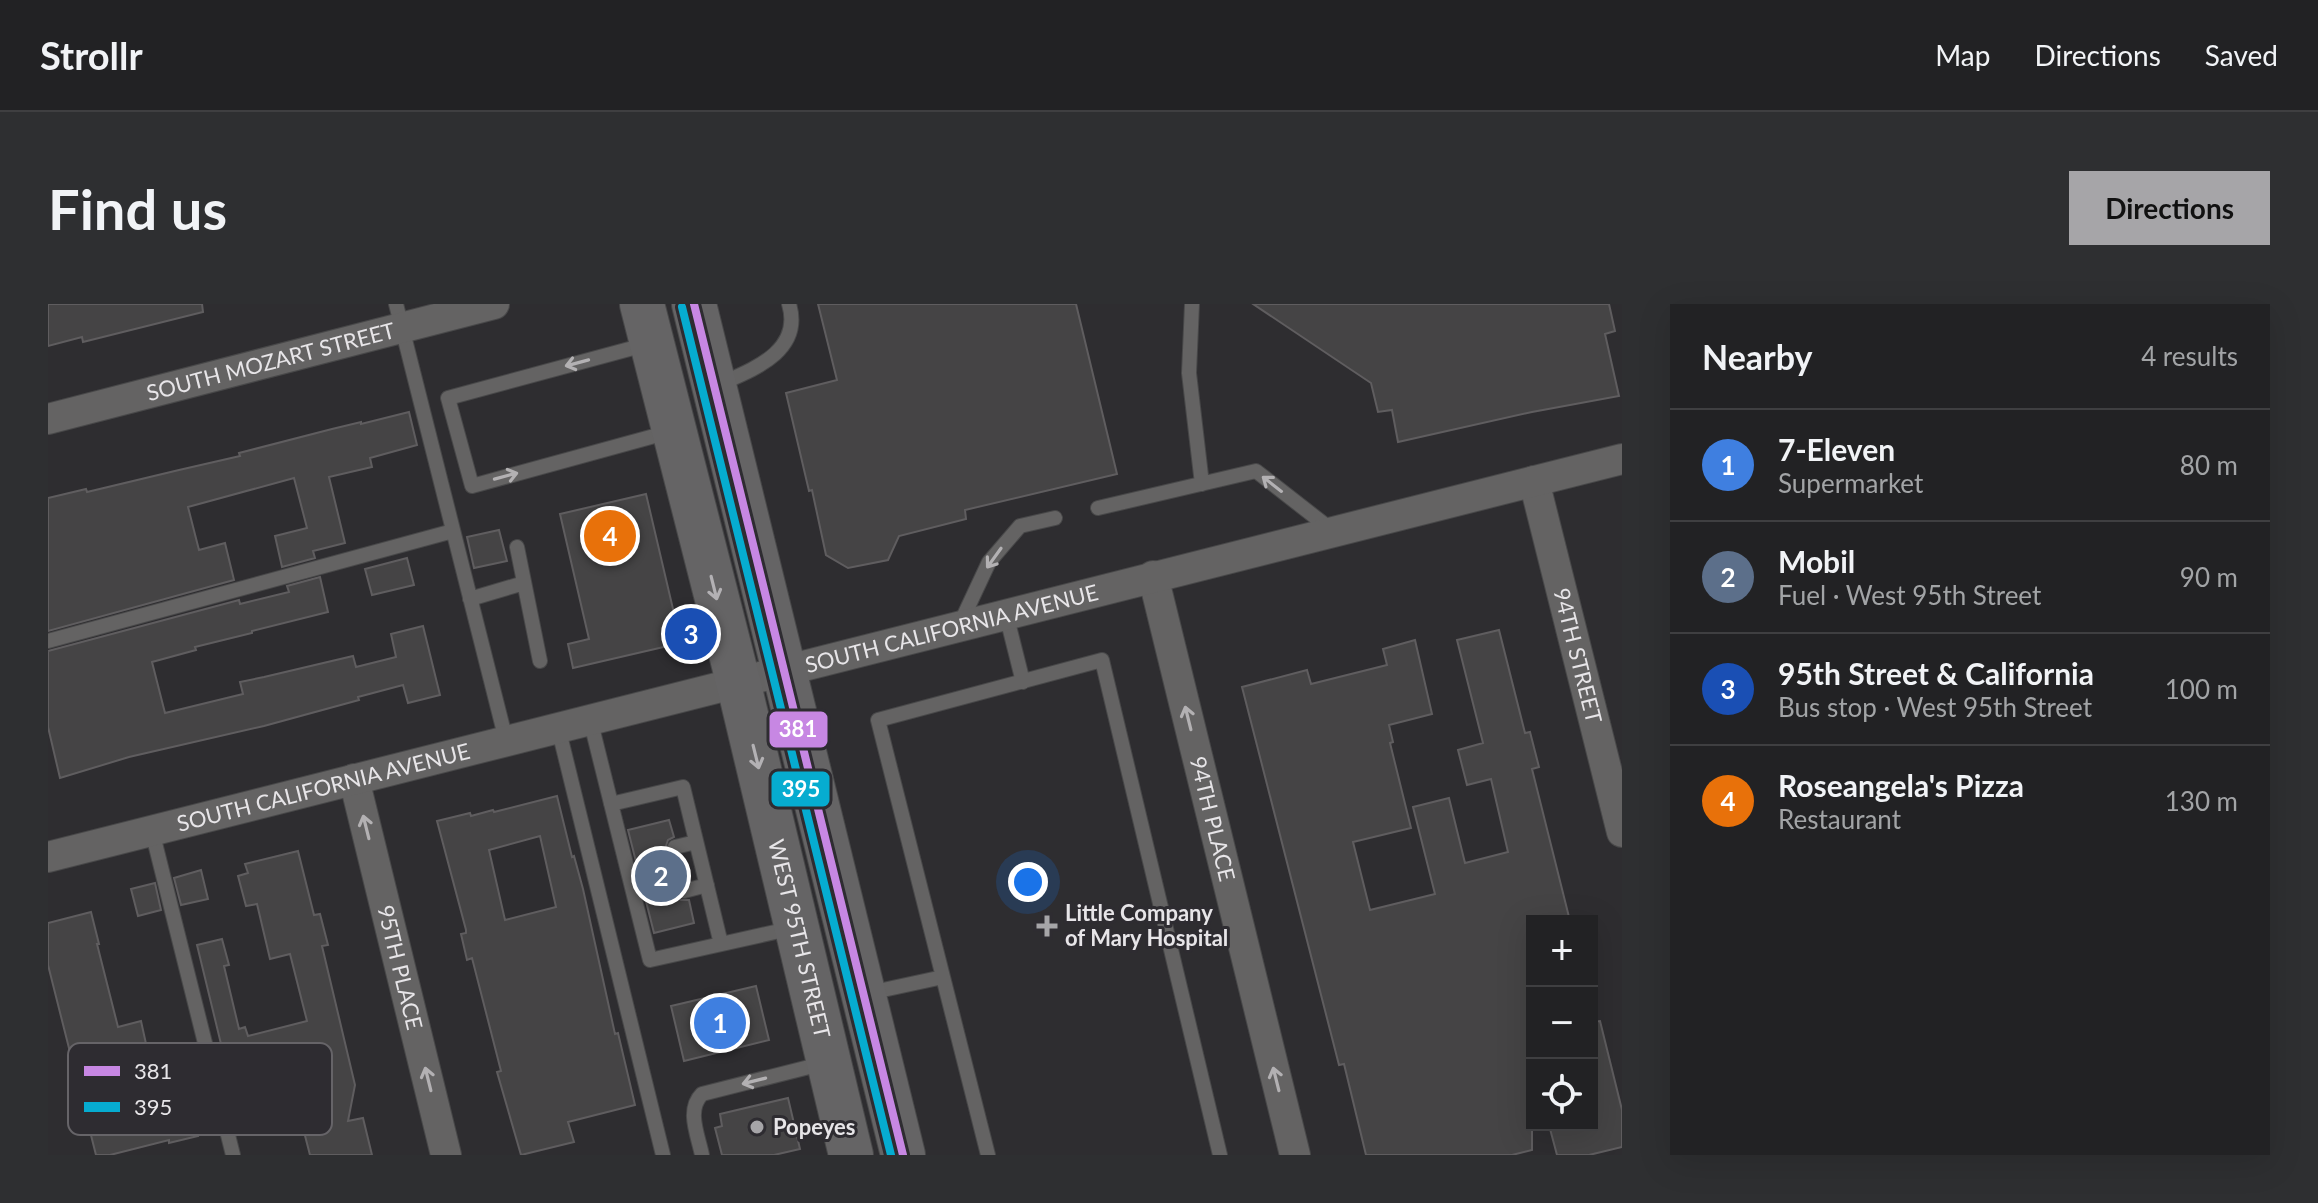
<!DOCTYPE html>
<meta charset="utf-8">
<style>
:root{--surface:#222224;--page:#2e2f31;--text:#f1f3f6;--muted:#a2a4a6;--line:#3f3f41;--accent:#a6a5a8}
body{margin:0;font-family:Lato,sans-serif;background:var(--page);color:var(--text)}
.controls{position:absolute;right:24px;bottom:24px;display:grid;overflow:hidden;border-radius:0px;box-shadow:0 8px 32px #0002}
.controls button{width:72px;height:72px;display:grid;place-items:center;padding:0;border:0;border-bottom:2px solid var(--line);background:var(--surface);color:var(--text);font:40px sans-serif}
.you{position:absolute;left:980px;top:578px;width:28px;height:28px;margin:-20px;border:6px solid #fff;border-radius:50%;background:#1a73e8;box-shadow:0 0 0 12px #1a73e833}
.badge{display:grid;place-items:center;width:52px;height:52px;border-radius:50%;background:var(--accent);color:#fff;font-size:26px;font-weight:700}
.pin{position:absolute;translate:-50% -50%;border:4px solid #fff;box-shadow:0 2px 8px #0006}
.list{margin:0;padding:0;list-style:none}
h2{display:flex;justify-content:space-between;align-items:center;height:104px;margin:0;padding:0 32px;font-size:34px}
h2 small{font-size:26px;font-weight:400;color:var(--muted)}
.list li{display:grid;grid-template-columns:52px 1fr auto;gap:24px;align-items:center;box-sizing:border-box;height:112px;padding:0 32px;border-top:2px solid var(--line)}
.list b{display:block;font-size:30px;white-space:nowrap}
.list p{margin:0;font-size:26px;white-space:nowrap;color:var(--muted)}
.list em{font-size:26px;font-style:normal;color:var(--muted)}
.icon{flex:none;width:44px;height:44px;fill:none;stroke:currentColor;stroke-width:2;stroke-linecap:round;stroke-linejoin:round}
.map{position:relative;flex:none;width:1574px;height:851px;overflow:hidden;border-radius:0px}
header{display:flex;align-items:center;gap:48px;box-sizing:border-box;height:112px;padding:0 40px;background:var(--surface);border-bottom:2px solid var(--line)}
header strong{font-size:38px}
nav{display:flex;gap:44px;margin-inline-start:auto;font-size:28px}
.intro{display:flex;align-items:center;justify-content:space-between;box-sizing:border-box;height:192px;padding:0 48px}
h1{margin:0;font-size:56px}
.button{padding:20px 36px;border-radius:0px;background:var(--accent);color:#111;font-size:28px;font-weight:700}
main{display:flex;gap:48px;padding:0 48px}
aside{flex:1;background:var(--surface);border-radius:0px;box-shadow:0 8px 32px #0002}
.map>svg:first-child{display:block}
.building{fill:#454445;stroke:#5f5d5f;stroke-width:2;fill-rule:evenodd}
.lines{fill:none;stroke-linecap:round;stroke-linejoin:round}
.service-casing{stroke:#484849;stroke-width:16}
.minor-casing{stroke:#484849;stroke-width:32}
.primary-casing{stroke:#484849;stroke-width:46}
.service{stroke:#646363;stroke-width:14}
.minor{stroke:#646363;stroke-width:30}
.primary{stroke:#656465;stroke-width:44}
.bus-1-casing{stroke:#2e2c31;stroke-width:14}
.bus-2-casing{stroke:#2e2c31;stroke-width:14}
.bus-1{stroke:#c787e3;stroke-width:8}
.bus-2{stroke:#06acd0;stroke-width:8}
.oneway{stroke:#b3b1b3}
.oneway2{stroke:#b3b1b4}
.poi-dot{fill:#a6a5a8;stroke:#2e2c31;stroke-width:3}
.labels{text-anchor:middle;stroke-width:6;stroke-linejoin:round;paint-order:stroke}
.street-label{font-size:22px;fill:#e7e5e8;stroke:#2e2c31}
.poi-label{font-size:22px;font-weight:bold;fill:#e7e5e8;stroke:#2e2c31;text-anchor:start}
.key{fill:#2e2c31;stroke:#666468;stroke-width:2}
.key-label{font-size:22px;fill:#e7e5e8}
.line-badge{stroke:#2e2c31;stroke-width:3}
.badge-label{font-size:22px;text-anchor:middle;font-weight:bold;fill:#fff}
</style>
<header>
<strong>Strollr</strong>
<nav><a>Map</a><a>Directions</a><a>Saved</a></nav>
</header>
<div class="intro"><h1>Find us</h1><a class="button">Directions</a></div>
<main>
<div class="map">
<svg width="1574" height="851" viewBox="0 0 1574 851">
<rect width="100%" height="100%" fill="#2e2d30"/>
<!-- building -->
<path class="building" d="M0,0H154L155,8L35,38L34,33L0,42Z
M770,0H1028L1069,170L917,206L918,215L851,232L840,256L800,264L778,251L764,186L761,187L738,89L789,76Z
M1205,0H1561L1567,27L1557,30L1571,92L1484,108L1350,138L1344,106L1330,108L1323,79Z
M361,108L369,141L322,154L324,163L281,173L297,239L265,247L267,254L234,263L227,232L259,224L246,174L140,203L151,246L177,239L186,276L0,327V194L38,185L39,188L131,166L192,152L191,149L284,125L313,118V120Z
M598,190L633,339L525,364L520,340L541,335L512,210Z
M451,226L459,257L426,264L419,233Z
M359,254L366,281L324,291L317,265Z
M272,273L280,308L204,327V329L147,343L148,346L104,358L117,409L195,390L192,378L216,373L305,352L308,363L348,353L343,330L375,322L392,391L360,399L355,381L310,393L311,396L216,422L81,453L12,474L0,423V347L191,296L192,300L241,288L239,282Z
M1451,326L1477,429L1482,428L1491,463L1484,465L1522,617H1484V846L1464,851H1318L1296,760L1291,761L1194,383L1259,366L1263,380L1339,361L1335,345L1367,336L1384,410L1341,421L1345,438L1342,439L1363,524L1305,538L1322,606L1387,590L1365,503L1401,494L1417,559L1460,548L1443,475L1419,481L1410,446L1435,439L1409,336Z
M509,492L524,553L526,552L535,585L567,730L570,729L587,801L520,818L526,838L473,851L449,768L453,767L424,654L419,656L413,630L418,629V626L389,517L422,509L423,512L445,506L446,508ZM492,532L508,603L457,616L441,546Z
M621,516L626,533L620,536L617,545L623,552H630L636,577L628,580L626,589L633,596H641L646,619L606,629L580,526Z
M250,547L266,611L272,610L280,641L274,642L307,781L300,817L315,814L324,851H262L254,820L250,821L244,798L189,812L180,777H182L149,641L174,635L181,661L176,662L191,725L197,723L200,732L259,717L242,650L222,655L209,600L198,602L190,572L200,569L197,560Z
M153,566L160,595L133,601L126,574Z
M107,579L113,606L90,612L83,585Z
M43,608L51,640H49L70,723L93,717L102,758L130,751L150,832L121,839V836L62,851H48L0,661V619Z
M708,682L721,736L636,757L623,702Z
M1552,717L1574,806V843L1541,851H1509L1501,821H1544V718Z
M740,794L752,845L726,851H674L667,824L674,822L672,810Z"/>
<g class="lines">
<defs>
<path id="service" d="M348,0L458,436
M1144,0L1141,69L1154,180
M600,40L400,94L424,182L621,128
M672,80C706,65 755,47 741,0
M1050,204L1208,167L1285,227
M469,243L492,357
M422,295L476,279
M958,310L975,378
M912,320L941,258L972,222L1007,214
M0,337L405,227
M542,415L602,656L745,624
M510,423L615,851
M563,500L635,483L673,640
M104,527L185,851
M627,543L648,538
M636,587L659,581
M821,689L895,673
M654,851C650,831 638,806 654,790L777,759
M940,851L830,416L1054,356L1172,851"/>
<g id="minor">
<path id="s1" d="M0,115L446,0"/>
<path id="s2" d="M1486,177L1574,528"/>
<path id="s3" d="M1105,272L1247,851"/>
<path id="s4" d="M306,475L398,851"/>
<path id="s5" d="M0,553L1574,155"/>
</g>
<g id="primary">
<path id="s6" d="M594,0L690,377L803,851"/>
<path d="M646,0L855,851"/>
</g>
</defs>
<!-- service casing -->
<use href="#service" class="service-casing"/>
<!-- minor casing -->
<use href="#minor" class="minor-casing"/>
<!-- primary casing -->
<use href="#primary" class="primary-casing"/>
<!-- service -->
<use href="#service" class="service"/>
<!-- minor -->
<use href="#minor" class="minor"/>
<!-- primary -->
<use href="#primary" class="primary"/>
<defs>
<path id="bus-1" d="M646,0L855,851"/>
<path id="bus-2" d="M634,3L843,851"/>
</defs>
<!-- bus-1 casing -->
<use href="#bus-1" class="bus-1-casing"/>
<!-- bus-2 casing -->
<use href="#bus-2" class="bus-2-casing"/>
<!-- bus-1 -->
<use href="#bus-1" class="bus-1"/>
<!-- bus-2 -->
<use href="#bus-2" class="bus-2"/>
</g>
<!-- one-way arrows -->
<defs><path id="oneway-shaft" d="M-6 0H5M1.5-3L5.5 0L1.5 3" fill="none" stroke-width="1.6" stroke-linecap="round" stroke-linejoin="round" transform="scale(2)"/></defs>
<g class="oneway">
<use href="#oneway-shaft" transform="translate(529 59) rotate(165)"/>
<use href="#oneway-shaft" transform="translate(458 172) rotate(-15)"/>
<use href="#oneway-shaft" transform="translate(1224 180) rotate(-142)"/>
<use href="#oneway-shaft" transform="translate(946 254) rotate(126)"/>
<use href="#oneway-shaft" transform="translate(1140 414) rotate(-104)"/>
<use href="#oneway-shaft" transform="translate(318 523) rotate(-104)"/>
<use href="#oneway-shaft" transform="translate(380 775) rotate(-104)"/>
<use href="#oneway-shaft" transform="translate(1228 775) rotate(-104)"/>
<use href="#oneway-shaft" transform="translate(706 777) rotate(166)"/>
</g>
<g class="oneway2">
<use href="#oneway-shaft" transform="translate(666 284) rotate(76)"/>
<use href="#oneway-shaft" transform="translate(708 453) rotate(76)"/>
</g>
<!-- markers -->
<g class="poi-dot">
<path d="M995 610h8v8h8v8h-8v8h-8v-8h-8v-8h8z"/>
<circle cx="709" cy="823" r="8"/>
</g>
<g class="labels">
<!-- street labels -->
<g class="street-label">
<text dy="8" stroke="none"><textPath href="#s1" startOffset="230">SOUTH MOZART STREET</textPath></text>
<text dy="8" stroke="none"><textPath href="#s5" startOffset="932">SOUTH CALIFORNIA AVENUE</textPath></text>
<text dy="8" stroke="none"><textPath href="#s2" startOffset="180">94TH STREET</textPath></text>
<text dy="8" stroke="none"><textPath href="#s5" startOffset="284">SOUTH CALIFORNIA AVENUE</textPath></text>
<text dy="8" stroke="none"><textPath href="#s3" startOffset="250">94TH PLACE</textPath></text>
<text dy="8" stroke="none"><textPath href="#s6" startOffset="654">WEST 95TH STREET</textPath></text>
<text dy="8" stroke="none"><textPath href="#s4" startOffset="194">95TH PLACE</textPath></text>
</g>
<!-- poi labels -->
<g class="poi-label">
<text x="1017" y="617">Little Company<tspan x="1017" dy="25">of Mary Hospital</tspan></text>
<text x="725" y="831">Popeyes</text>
</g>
</g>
<!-- legend -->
<rect x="20" y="739" width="264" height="92" rx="12" class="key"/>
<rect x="36" y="762" width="36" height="10" fill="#c787e3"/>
<rect x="36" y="798" width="36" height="10" fill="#06acd0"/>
<g class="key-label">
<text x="86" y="775">381</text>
<text x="86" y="811">395</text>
</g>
<g class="line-badge">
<rect x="720" y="406" width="61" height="39" rx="8" fill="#c787e3"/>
<rect x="722" y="466" width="61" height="38" rx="8" fill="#06acd0"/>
</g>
<g class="badge-label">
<text x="750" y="433">381</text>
<text x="753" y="493">395</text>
</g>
</svg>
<div class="controls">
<button>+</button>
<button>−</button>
<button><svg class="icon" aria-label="locate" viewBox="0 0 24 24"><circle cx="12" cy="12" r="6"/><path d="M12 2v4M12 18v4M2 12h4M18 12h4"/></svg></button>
</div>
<div class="you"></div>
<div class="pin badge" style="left:672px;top:719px;background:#3f7fe0">1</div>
<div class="pin badge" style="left:613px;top:572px;background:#5c6f8a">2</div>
<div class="pin badge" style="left:643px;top:330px;background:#1a4fb4">3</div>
<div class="pin badge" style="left:562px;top:232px;background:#e8710a">4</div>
</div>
<aside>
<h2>Nearby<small>4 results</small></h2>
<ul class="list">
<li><span class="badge" style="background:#3f7fe0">1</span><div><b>7-Eleven</b><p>Supermarket</p></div><em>80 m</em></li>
<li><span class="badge" style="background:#5c6f8a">2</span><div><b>Mobil</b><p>Fuel · West 95th Street</p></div><em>90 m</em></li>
<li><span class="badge" style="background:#1a4fb4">3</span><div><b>95th Street &amp; California</b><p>Bus stop · West 95th Street</p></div><em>100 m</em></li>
<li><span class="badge" style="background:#e8710a">4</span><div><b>Roseangela's Pizza</b><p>Restaurant</p></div><em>130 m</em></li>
</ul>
</aside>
</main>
